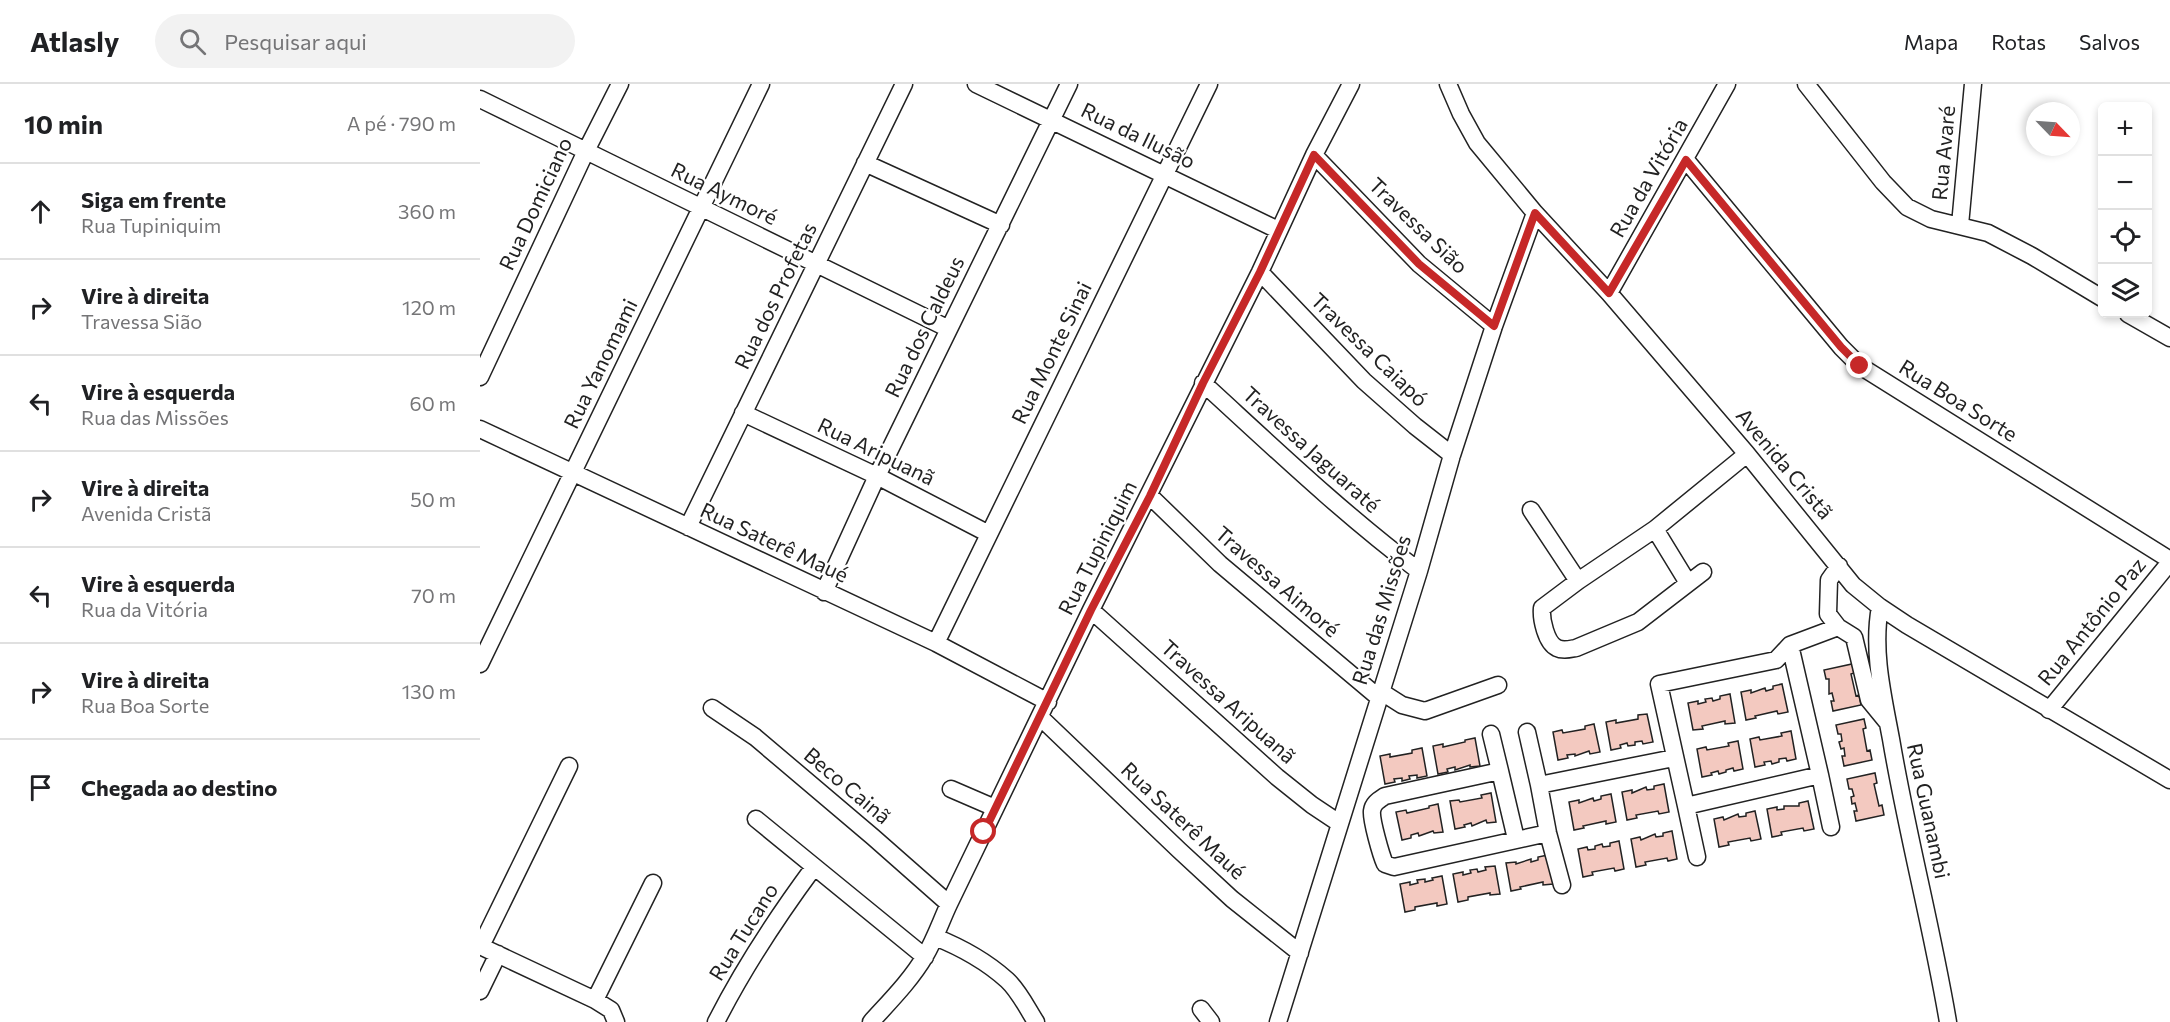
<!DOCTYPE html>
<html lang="pt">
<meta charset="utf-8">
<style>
:root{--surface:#fff;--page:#f2f2f2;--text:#202124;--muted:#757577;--line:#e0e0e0}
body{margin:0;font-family:Commissioner,sans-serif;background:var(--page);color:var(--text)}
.controls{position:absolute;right:18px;top:18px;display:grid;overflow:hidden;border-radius:9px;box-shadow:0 3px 9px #0003}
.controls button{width:54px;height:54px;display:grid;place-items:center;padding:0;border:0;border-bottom:2px solid var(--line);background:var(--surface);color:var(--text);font:30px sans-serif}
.compass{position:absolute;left:1546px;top:18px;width:54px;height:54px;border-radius:50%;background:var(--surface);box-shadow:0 3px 9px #0003;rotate:115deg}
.stop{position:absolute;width:18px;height:18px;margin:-14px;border:4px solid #c62828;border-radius:50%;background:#fff}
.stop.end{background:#c62828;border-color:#fff;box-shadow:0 2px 6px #0008}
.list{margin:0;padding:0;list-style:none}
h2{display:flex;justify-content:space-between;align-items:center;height:78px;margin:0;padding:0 24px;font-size:26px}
h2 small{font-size:20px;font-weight:400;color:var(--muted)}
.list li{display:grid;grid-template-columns:39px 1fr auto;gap:18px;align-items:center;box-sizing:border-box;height:96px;padding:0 24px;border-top:2px solid var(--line)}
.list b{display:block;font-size:22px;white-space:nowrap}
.list p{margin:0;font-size:20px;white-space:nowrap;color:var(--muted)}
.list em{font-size:20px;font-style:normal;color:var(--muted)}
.icon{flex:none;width:33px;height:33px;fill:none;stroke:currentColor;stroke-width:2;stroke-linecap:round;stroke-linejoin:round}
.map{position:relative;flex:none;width:1690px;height:938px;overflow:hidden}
header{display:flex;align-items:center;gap:36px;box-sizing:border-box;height:84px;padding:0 30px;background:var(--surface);border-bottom:2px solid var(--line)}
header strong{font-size:28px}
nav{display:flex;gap:33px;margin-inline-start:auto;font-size:21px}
.search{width:420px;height:54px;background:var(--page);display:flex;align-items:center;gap:15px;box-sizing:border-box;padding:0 21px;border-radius:33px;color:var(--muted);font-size:22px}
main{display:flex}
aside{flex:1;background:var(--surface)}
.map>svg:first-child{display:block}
.building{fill:#f3c9c0;stroke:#222;stroke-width:1.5}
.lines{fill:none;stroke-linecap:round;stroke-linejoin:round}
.minor-casing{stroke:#222;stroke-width:19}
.minor{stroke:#fff;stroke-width:16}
.route{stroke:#c62828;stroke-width:8}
.labels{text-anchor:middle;stroke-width:4.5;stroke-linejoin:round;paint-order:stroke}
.street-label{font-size:21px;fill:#222;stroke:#fff}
</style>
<header>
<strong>Atlasly</strong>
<div class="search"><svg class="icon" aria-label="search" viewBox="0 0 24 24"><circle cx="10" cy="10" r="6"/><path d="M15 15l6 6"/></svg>Pesquisar aqui</div>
<nav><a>Mapa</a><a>Rotas</a><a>Salvos</a></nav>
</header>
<main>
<aside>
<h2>10 min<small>A pé · 790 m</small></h2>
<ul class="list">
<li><svg class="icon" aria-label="ahead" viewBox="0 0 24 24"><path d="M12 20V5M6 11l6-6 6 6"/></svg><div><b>Siga em frente</b><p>Rua Tupiniquim</p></div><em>360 m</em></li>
<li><svg class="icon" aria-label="right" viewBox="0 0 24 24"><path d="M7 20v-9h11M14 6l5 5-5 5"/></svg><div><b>Vire à direita</b><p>Travessa Sião</p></div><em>120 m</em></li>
<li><svg class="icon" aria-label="left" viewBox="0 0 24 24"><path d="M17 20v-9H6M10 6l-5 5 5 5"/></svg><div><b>Vire à esquerda</b><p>Rua das Missões</p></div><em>60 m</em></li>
<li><svg class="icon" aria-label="right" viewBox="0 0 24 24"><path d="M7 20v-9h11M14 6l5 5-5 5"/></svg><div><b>Vire à direita</b><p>Avenida Cristã</p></div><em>50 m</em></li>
<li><svg class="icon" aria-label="left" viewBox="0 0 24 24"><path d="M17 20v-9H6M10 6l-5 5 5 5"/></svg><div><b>Vire à esquerda</b><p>Rua da Vitória</p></div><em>70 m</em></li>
<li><svg class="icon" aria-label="right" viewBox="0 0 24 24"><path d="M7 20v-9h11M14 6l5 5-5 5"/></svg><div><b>Vire à direita</b><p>Rua Boa Sorte</p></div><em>130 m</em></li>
<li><svg class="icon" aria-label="arrive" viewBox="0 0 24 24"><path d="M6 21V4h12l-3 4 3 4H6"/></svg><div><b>Chegada ao destino</b></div></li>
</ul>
</aside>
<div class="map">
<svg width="1690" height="938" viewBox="0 0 1690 938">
<rect width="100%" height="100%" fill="#fff"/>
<!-- building -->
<path class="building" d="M1372,580L1374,589L1371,590L1376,612L1379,611L1381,621L1353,627L1351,617H1354L1352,609L1349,610V595H1346L1344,586Z
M1302,600L1308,628L1298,630L1297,627L1275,632L1276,634L1266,636L1261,608L1271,606V609L1285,604L1286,607L1293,605V602Z
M1250,610L1255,639L1245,640V637L1222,642L1223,645L1213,646L1208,619L1218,617V620L1226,618L1225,615L1232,614L1233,617L1240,615V612Z
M1167,630L1173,658L1163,660L1162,657L1155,658V661L1148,662L1147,659L1140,661L1141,664L1131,666L1126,638L1136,636V639L1158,635V631Z
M1384,635L1386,644L1383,645L1387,667L1390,666L1392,676L1364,682L1362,672H1365L1364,664L1361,665L1359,658L1362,657L1361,650H1358L1356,641Z
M1114,640L1120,668L1110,670L1109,667L1095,672V670L1087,671L1088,674L1078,676L1073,648L1082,646L1083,649L1105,645V642Z
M1311,647L1316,675L1307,677L1306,674L1299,675V678L1292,680L1291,677L1284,678L1285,681L1275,683L1270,655L1279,653L1280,656L1302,652L1301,649Z
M995,654L1000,682L990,683V681L975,686V683L967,685L968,688L958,690L953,662L963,660V663L985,658V656Z
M1258,657L1263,685L1254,687L1253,684L1246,686V688L1239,690L1238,687L1231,689L1232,691L1222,693L1217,665L1226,663L1227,666L1249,662L1248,659Z
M942,664L947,692L937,694V691L929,692L930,695L922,697V694L914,695L915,698L905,700L900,672L910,670V673L932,669V666Z
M1395,689L1397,699L1394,700L1399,722L1402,721L1404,731L1376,737L1374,727H1377L1375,719L1372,720L1371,713L1374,712L1372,705H1369L1367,695Z
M1184,700L1189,728L1179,730L1178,727L1156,731L1157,734L1147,736L1142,708L1152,706V709L1166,703L1167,706L1174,705V702Z
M1011,709L1016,738L1007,739L1006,736L992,742L991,739L984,741L985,743L975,745L970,717L979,716L980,718L1002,714L1001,711Z
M1131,710L1136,738L1126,740V737L1103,742L1104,744L1094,746L1089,718L1099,716V719L1113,714L1114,717L1121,715V712Z
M1328,717L1334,745L1324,747L1323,744L1301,748L1302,751L1292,753L1287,725L1297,723V726L1304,725V722H1319V719Z
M958,720L963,748L954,749L953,747L939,752L938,749L931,751V754L922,756L916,728L926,726L927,729L949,724V722Z
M1275,727L1281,755L1271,757L1270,754L1248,758L1249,761L1239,763L1234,735L1243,733L1244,736L1258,730L1259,733L1266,732V729Z
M1192,747L1197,775L1188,777L1187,774L1165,778L1166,781L1156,783L1151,755L1160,753L1161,756L1175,750L1176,753L1183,752V749Z
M1139,757L1144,785L1135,787L1134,784L1112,788L1113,791L1103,793L1098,765L1107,763L1108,766L1115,765V762L1122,760L1123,763L1130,762V759Z
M1068,771L1073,800L1063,801V798L1040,803L1041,805L1031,807L1026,779L1036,778V780L1051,775V778L1058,776V773Z
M1015,782L1020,810L1010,811V809L988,813V816L978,818L973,790L983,788V791L991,789L990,786L997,785L998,788L1006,786L1005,783Z
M962,792L967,820L957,822V819L935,823V826L925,828L920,800L930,798V801L938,799L937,796L945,795V798L953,796L952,794Z"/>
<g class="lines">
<defs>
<path id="minor" d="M496,0L798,146
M968,0L981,30L997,59L1055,129L1129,209L1267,370L1373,501L1400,523L1427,541L1690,696
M1326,0L1403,98L1427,123L1451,135L1508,149L1552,172L1622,214
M0,15L469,245
M834,71L939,180L1014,242
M1206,76L1361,263L1380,282L1690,476
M385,79L521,141
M1480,141L1493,0
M780,188L884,297L935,342L972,371
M1129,209L1247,0
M1648,230L1690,254
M0,293L106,67L140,0
M723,299C793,363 862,429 939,487
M263,329L397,392L509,450
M0,345L456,559L568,618
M670,412L740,480L898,613
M1051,426L1098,497
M208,443L424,0
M1175,445L1208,499
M1359,482L1349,496L1348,530L1358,543L1374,553L1389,616L1407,638
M1223,488L1158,538L1096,564C1090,565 1083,567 1077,564C1066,559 1061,535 1062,524L1098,497L1175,445L1267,370
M344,508L397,392L589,0
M1400,523C1392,567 1403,612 1411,655C1427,750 1452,843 1468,938
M611,526L797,693L832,721L859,739
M456,559L729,0
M1310,561L1340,691L1206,722L1179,600L1296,576L1310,561L1358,543
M0,580L281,0
M900,607L922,621L945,627L1018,601
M232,624L275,653L393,753L469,820
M1569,626L1690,478
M560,633L699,766L752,815L820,869
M1047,648L1059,701
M1011,650L1020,687L905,712C899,716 893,719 892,727C891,736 901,771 905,780L914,783L1068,749
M1020,687L1036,755
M1340,691L1351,743
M471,705L515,724
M1206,722L1217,773
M276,735L445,873
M1082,801L1068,749L1059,701L1194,674
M455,853C480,863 507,878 527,896C539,907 547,924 556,938
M0,862L115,916L131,926L136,938
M1,862L89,682
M0,907L18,870
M115,916L173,799
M721,925L731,938
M236,938C264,883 297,833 334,783
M391,938C410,917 431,896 445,872C455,855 461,837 469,820L611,526L780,188L834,71L871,0
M798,938L939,487L972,371L1014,242L1055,129"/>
</defs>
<!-- minor casing -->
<use href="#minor" class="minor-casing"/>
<!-- minor -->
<use href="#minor" class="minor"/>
</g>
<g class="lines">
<!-- route -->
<path class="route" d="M504,748L611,526L670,412L723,299L780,188L834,71L939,180L1014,242L1055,129L1129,209L1206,76L1361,263L1380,282"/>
</g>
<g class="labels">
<!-- street labels -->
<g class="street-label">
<text transform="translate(658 52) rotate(26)" y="7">Rua da Ilusão</text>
<text transform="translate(1464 69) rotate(-85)" y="7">Rua Avaré</text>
<text transform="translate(1169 94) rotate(-60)" y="7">Rua da Vitória</text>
<text transform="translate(244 110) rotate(26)" y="7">Rua Aymoré</text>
<text transform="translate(56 120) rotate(-65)" y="7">Rua Domiciano</text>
<text transform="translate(938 142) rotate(44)" y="7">Travessa Sião</text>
<text transform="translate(296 212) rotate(-64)" y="7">Rua dos Profetas</text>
<text transform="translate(445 243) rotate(-64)" y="7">Rua dos Caldeus</text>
<text transform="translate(889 266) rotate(44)" y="7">Travessa Caiapó</text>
<text transform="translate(572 269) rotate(-64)" y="7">Rua Monte Sinai</text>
<text transform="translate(121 280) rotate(-64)" y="7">Rua Yanomami</text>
<text transform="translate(1478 317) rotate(32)" y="7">Rua Boa Sorte</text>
<text transform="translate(831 366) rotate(42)" y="7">Travessa Jaguaraté</text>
<text transform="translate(396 368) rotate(26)" y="7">Rua Aripuanã</text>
<text transform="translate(1304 380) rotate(50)" y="7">Avenida Cristã</text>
<text transform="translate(294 459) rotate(25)" y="7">Rua Saterê Maué</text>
<text transform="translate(618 464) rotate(-63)" y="7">Rua Tupiniquim</text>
<text transform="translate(797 498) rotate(41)" y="7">Travessa Aimoré</text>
<text transform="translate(902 526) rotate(-73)" y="7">Rua das Missões</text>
<text transform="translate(1612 538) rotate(-51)" y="7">Rua Antônio Paz</text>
<text transform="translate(748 618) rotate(42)" y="7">Travessa Aripuanã</text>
<text transform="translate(367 702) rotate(40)" y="7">Beco Cainã</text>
<text transform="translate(1448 727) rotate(78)" y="7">Rua Guanambi</text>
<text transform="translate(703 737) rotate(43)" y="7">Rua Saterê Maué</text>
<text transform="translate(264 848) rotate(-58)" y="7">Rua Tucano</text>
</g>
</g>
</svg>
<div class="controls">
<button>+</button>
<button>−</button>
<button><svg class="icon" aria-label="locate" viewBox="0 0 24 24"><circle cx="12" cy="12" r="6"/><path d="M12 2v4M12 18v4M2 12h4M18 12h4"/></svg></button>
<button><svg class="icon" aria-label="layers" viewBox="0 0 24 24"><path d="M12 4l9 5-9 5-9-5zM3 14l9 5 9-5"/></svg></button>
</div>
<svg class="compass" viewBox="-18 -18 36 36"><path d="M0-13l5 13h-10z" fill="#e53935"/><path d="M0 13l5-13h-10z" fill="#757577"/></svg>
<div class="stop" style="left:504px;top:748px"></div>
<div class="stop end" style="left:1380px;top:282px"></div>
</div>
</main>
